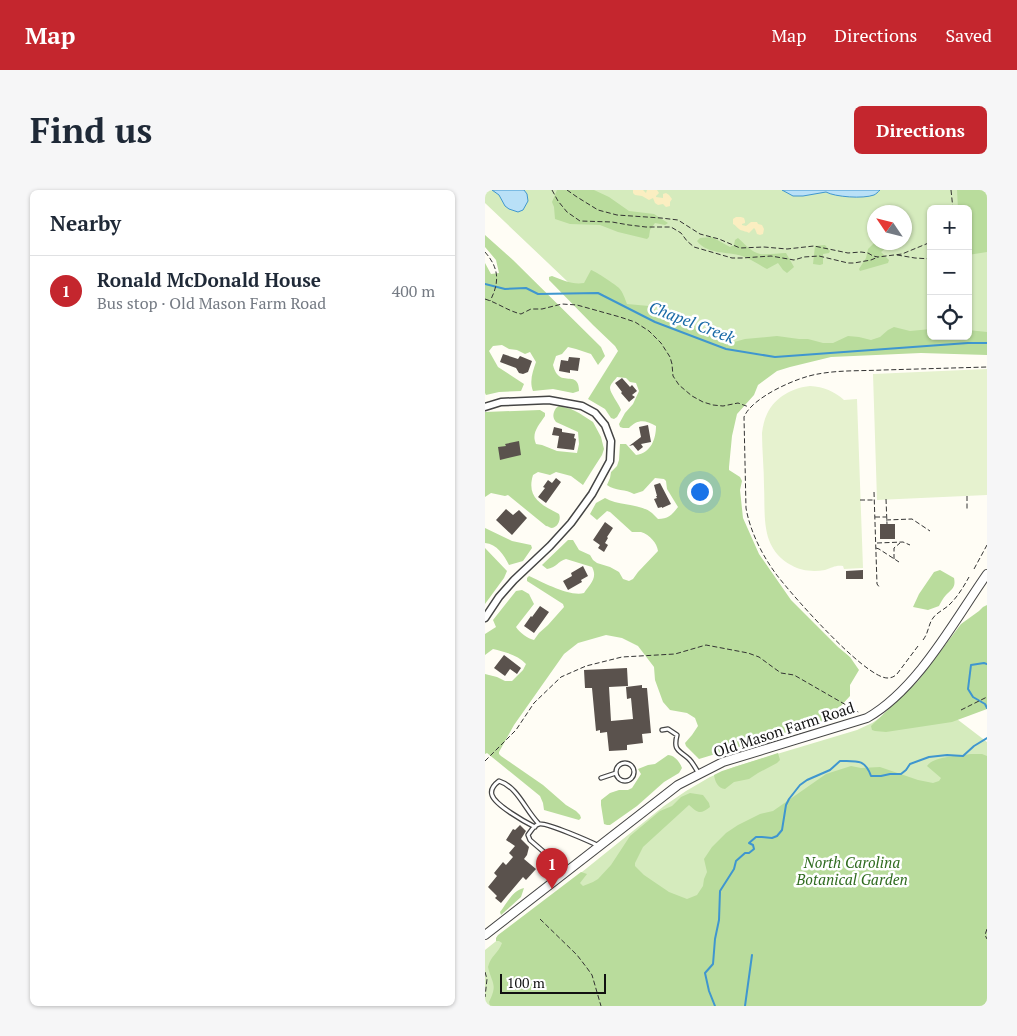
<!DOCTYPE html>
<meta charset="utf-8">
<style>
:root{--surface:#fff;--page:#f6f6f7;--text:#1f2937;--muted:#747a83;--line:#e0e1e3;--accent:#c4262e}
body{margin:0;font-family:"PT Serif",serif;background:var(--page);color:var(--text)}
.controls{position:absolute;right:15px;top:15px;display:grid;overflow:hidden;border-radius:8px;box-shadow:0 1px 4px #0004}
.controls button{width:45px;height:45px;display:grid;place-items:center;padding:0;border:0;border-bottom:1px solid var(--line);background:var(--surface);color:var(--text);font:25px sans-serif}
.compass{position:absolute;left:382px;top:15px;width:45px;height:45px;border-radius:50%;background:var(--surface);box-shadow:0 1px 4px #0004;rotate:305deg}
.scale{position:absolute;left:15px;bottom:12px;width:106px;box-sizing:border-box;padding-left:5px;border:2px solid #111;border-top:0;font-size:14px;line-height:18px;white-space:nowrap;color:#111;-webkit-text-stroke:4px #fff;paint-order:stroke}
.you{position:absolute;left:214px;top:301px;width:18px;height:18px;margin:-12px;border:4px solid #fff;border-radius:50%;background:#1a73e8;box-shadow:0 0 0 8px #1a73e833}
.badge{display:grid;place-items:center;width:32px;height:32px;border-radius:50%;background:var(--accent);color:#fff;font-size:16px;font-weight:700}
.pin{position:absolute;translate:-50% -41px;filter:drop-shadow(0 1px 2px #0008)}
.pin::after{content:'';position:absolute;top:26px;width:18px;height:15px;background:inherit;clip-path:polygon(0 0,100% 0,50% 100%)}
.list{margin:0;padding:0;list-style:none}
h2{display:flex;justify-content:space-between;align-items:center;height:65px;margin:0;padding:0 20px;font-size:21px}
h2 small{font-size:16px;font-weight:400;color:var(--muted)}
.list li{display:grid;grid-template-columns:32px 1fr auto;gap:15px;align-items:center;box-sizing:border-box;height:70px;padding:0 20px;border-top:1px solid var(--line)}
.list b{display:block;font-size:19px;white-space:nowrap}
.list p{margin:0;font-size:16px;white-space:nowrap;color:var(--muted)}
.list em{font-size:16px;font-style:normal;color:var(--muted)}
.icon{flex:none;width:28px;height:28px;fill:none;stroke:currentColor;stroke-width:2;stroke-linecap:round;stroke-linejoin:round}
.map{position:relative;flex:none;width:502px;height:816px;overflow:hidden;border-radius:8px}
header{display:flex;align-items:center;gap:30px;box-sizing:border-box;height:70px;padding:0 25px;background:var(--accent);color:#fff}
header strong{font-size:24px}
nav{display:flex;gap:28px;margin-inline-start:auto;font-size:18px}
.intro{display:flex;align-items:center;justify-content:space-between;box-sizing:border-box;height:120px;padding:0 30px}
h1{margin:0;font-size:35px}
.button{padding:12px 22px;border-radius:8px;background:var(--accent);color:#fff;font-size:18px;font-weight:700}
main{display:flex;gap:30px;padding:0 30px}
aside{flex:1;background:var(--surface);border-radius:8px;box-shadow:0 1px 4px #0004}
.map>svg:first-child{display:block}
.green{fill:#d5ebbd;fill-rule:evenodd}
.forest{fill:#b9dc9c}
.sand{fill:#fbeec1}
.pitch{fill:#e6f2cf}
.water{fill:#b9e0f7;stroke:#3f96cf}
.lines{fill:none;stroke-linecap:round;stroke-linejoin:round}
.stream{stroke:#3f96cf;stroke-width:2}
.building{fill:#5a524d}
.service-casing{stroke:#444;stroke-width:5.5}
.minor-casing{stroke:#444;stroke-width:9}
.tertiary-casing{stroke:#444;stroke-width:10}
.path{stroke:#333;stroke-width:1;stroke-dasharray:5 2.5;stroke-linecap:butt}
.service{stroke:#fff;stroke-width:3}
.minor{stroke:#fff;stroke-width:6}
.tertiary{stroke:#fff;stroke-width:8}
.labels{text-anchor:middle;stroke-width:5;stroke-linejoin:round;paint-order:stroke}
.street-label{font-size:15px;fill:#111;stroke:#fff}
.park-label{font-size:15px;font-style:italic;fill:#2f6b1f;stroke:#fff}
.water-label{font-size:16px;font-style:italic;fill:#1768a6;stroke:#fff}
</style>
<header>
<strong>Map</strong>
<nav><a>Map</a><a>Directions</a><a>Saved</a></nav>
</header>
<div class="intro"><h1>Find us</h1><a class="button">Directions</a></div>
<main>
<aside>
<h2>Nearby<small></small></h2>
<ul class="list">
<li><span class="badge">1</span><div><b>Ronald McDonald House</b><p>Bus stop · Old Mason Farm Road</p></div><em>400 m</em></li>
</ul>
</aside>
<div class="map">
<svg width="502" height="816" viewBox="0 0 502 816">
<rect width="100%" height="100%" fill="#fffdf5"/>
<!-- green -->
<path class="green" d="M0,0H502V157L348,158L265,186L230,232L0,13ZM446,19H483V146H446ZM390,22H420V52H390Z
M430,497L502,552V816H0V760L179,616L201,601L225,587L249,577L372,540L387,533L404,522Z"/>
<!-- forest -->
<path class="forest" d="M72,0H109L124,7L144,21L169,24L183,33L180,35L170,33L165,40L164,47L162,49L133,42L115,35L85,34L70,29L69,17L67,12Z
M472,0H502V62L483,65V19H473Z
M0,45L28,70L116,157L120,166L113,175L106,164L91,159L83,157L77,164L71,166L68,175C69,179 71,184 74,186C81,192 94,183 94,201L88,203L68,199L48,201C44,191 48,181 51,172L45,162L40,164L32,160L24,159L17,155L8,156L4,161L13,177L39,194L36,201L14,202L1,205L0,203V73L6,84L14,83L11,70L0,57Z
M227,47L245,57L249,55L250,50L253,48C259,53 264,60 272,63C279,66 292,63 301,63L309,77L302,83L298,80L293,73L282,79C274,75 266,69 257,66C242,61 223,65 212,51L215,48Z
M389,53L400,54L402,57L396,62L404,70L403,73L375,81L374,79L381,68L383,59Z
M340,55L345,61L344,63L338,64V74L335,75L328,74L330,56Z
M106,80C110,81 131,95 134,98C138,102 140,109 142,114L164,116L176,123L201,132L237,150L249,152L260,149L292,146L314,149H323L338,153H348L363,146L374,147L386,150L395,147L403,140L409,137L425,141L446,139V146H483V140L502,142V165L436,163L346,167L305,177L292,181L273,195L269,205L252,224L247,246L244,277V280L255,287L257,291L255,300L258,328L274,364L306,410L353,457L365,467L374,480L365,495V506L343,530L214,569L201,556L200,553L207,545L213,536L210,528L202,523L185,520L178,512L170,490L169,477L153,456L137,448L121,445L93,453L79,464L29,535L14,562V564L16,566L58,595L81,615L91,621L95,625L96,628L94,630L59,620L58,613L55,606L2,563L0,564V484L12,487L20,491H27L38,480L41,474C33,465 20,462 8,459L0,465V444L11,437L8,430L31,401L37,400L44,404L49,414L31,437C34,442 43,449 49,450L54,443L63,435L79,417L78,414L42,391V388L44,386C57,392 85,407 99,403C105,394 113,388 107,377L81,369C73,371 71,378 62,379L57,375L83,350H88L94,360L105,365L108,370L112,373L125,377L134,382L138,389L144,391L148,389L153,382L173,361C172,353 165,345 156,342C155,342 148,342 147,342L125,322L122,321L112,330L105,324L111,313L120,308C133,316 155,313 167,323C169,325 171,327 173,329C183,329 187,325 193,317L182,299L181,291L179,289L170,288L158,301L149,304C141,299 130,301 122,295L125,288L126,282L132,276L134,270L135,254H141L151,265C166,263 171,249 171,236C160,230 153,229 144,238H138L135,237L134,234L140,223L148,214L154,201L151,193L145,192L141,188L132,187C130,190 125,194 125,198C125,203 134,214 136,220L132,227L129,229L126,228L120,219L103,209L133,161L130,156L108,135L64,90V87L67,86C77,90 88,95 99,93Z
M74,216L86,219L94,223L108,232L116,247L119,259L117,265L108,279L98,295L86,286L71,282L65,285L53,282L48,285C41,308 57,315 74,324C76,328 74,337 67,338C65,338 63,336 61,336L23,305L20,306L6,303L0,307V222L55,220L60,223V226C54,235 46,243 51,254L57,255L72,261L92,263L94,254L93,242L71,232C67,227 68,223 71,218Z
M0,338L27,351L46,355L47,358L38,371L24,375C19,365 12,354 0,353Z
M0,358L22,381L19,388L0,414Z
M455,380L469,388C471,397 467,399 461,405C458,408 456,412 454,416L443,420L428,417L434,404L449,382Z
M502,415V519L467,532L401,542L390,541L387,540L386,536L389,533L433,491L476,434L494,421L498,417Z
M293,563L295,570L292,573L273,583L264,589L249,592L240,599C233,598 230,592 229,585L237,581Z
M486,564H497L502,566V816H5L4,812C13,794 7,794 3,777C6,765 13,764 17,753L14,751H11V748L13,745L96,682L102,684L95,693L98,696L108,692L113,689L126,675L145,646L175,621L187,616L196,607L205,603L218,605L224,613L225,617C215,625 213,623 204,615L158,657L150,673V676L159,685L184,702L202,709L212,705L218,696L219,689L222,682L219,669L227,657L241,643L253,635L275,624L288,621L341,584L366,576L376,578L395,577L433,590L448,593L454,591L456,588L442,576C449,566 474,566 486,564Z
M183,565C189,565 195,572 197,578L194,583L179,592L152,616L125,635H122L119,634L116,615V610L125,603L134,600H143L147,598L156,584L153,579L163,575L170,574Z
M39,698L36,707L16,725L15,722C22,713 28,700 39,698Z"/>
<!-- sand -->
<path class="sand" d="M148,0H158L161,3L162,0H172L174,3L171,6V7L178,8V4L181,3L184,5L187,9L185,12V16L181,17L178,14L173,15L170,13L168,8L164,10L157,6L150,5L148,3Z
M256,27L259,28L260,31V33L257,34V35L261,36L266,32H272L273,34L277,35L279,39L278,44L275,45L272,44L270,39L269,38L264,43C261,41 256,41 254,39C251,37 251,35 248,34V29L251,27Z"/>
<!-- pitch -->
<path class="pitch" d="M502,179V305L392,310L388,184Z
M325,196C339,197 349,201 359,210L372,209L378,378L359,379L358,376C350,375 347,378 340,380C328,382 316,381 306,375C296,370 288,361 284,350C278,333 280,314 279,296C279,279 277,260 277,243C278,236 279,230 282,224C290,207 307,198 325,196Z"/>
<!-- water -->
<path class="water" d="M7,0H39L42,4L43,11L38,20L33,22L24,19L20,16L14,5Z
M297,0H395C393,2 391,4 389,5C378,9 350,7 341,2L318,6H308Z"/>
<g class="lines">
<!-- stream -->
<path class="stream" d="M0,94L20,99L41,98L53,104L113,103L170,132L241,159L290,167L483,153H502
M502,474L499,473L486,475L483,499L488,507L500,514L502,518
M230,816L224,801L220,783L228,774L230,749L234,730L235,701L249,679L251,671L260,663H264L269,659L268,655L264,653L271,647H277L287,648L292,646L297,640L301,615L304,609L315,595L322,590L345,580L355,571C372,571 380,569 386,586H396L405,584H416L421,580L425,574L444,567L462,565L478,566L489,556L502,548
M260,816L267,765"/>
</g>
<!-- building -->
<path class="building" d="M18,164L33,169L35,166L47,171L43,182L38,184L34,183L31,178L15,172Z
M84,167L95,168L93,181L85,180V183L74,181L76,170L83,171Z
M137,188L145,197L147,195L152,201L147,205L150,207L144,212L136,203L137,202L130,193Z
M163,235L166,252L156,254L158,257L153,261L148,255L144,256L156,247L154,237Z
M69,237L77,239V242L90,244L89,248L91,249L89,260L72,258L74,246L67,245Z
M34,251L36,265L15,270L13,257L21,256L20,254Z
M71,288L76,292L61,313L53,307L60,298L58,297L63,290L67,293Z
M175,293L186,314L177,318V317L173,318L169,309L172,308L171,306H172L169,295Z
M21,319L28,325L34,320L42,328L27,345L11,330Z
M120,332L128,338L122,347L123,348L120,353L123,355L119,362L113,358L115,355L108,350Z
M395,334H410V349H395Z
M98,376L103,386L96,390L97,392L83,400L78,391L87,386L86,383Z
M378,380V389H361V381Z
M55,416L64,422L49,443L39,436L46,426L47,427Z
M19,465L36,478L32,484L25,479L20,486L9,478Z
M142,478L143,496L124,497L126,531L148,529L146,508L142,509L141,497L157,495V498H162L166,543L157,544L158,553L142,555V560L124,561L122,542L115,543V540L111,541L107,498H100L99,480Z
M35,635L41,641L36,649L44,657L42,665L39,669L51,679L41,690L38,687L16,713L10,708L12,706L3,697L12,686L9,683L18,672L21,675L28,667L24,663L30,656L21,650L28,639L30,640Z"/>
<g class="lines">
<defs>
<path id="service" d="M177,540L183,539L192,545C188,561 194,560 204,569C208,573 211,579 214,584
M131 582a9 9 0 1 1 18 0a9 9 0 1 1-18 0Z
M116,588L131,583
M50,637C40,632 10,615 7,605C5,599 10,594 14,591C33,597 40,620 54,634
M79,683L74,675L45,650L43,645C46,641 49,635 54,634C61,632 106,652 114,656"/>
<path id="minor" d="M0,217L16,212L64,210L97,216L110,223L120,235L126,251L125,271L107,304L86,333L65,356L29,390L14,407L0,428"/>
<path id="tertiary" d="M0,745L193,595L238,572L382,528C433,499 469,431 502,384"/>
</defs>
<!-- service casing -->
<use href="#service" class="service-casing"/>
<!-- minor casing -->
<use href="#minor" class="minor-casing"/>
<!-- tertiary casing -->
<use href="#tertiary" class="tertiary-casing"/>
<!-- path -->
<path class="path" d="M67,0L73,11L82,22L95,31L127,32L144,35L161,37H186L196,43L202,51L209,57L247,68H257L286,66L309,70L319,67L334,66L363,73H369L386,70L393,67
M82,0L92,7L113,20L132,25L176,28L193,30L215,44L234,49L255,58L279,57L302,59L329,56L363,63L376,62L383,63L388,66L393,67L417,64L446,52
M466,0L468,19
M0,62C14,78 15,92 5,111
M412,65L430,68L446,69
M483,71L484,72
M0,109C13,113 23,121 36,124L46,119H57L77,114L92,115L135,127L150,132L164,141L176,153L185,167L187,174L188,186L194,195L207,206L218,212L228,215L238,216L253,213L264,217
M389,302L392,394L395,398
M482,306V320
M401,309L402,334
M375,310H389
M390,327H401
M401,330L427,329L445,341
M392,353L418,352L425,355
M391,358L394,359L414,372
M409,369V358L415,353
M489,379L502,355
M438,450C444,442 443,435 448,428C452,422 461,419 466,413C473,406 479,396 484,387
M433,456L412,484C409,487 406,488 402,488C379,487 306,404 291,384C277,365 265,341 261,318L259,227C267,207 313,187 333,184C354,180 377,181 398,180C433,179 467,178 502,177
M476,520L502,507
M0,571L31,540L49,513L76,487L101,476L137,467L190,464L221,455L263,463L274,467L289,478L296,483L309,485L375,523
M55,729L92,765L102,778L107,785L116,816
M502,739L500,745L502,749
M0,782L2,789L0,807"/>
<!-- service -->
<use href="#service" class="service"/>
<!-- minor -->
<use href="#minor" class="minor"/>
<!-- tertiary -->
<use href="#tertiary" class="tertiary"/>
</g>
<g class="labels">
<!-- street labels -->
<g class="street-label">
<text transform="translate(299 540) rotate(-18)" y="5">Old Mason Farm Road</text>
</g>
<!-- park labels -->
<g class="park-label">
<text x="367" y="678">North Carolina<tspan x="367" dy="17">Botanical Garden</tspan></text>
</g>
<!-- water labels -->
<g class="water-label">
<text transform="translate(207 132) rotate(21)" y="6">Chapel Creek</text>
</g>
</g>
</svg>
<div class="controls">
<button>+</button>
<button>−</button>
<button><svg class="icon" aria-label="locate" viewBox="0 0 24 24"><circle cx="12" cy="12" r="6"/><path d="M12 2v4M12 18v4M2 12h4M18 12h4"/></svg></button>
</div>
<svg class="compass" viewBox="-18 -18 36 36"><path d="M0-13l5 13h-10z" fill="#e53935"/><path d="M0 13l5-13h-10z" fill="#747a83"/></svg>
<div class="scale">100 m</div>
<div class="you"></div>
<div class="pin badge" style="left:67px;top:699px">1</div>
</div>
</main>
